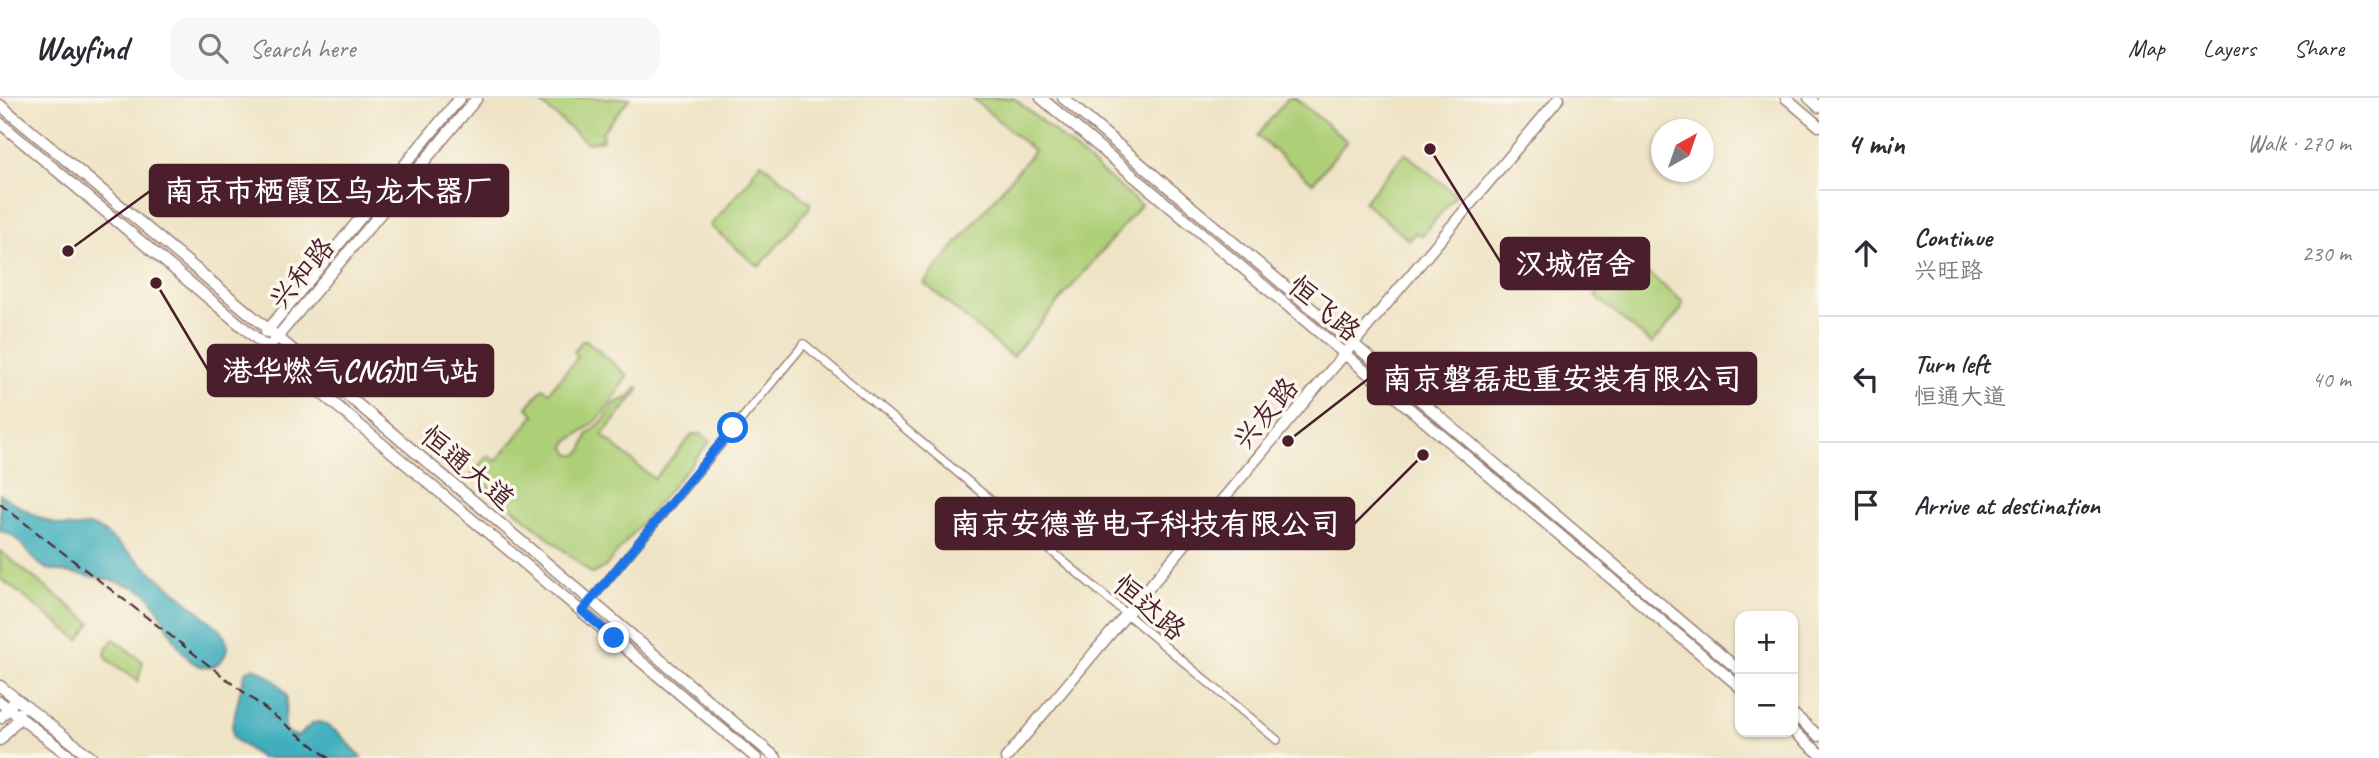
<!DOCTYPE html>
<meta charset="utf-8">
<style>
:root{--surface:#fff;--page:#f7f7f7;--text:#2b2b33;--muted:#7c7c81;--line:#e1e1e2}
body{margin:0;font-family:Caveat,"LXGW WenKai TC",sans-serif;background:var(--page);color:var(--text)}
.controls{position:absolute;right:21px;bottom:21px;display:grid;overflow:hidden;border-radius:14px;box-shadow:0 2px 5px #0004}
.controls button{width:63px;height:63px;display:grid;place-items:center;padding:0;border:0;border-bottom:2px solid var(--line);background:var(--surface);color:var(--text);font:35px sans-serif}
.compass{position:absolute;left:1651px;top:21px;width:63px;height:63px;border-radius:50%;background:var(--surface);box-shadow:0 2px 5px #0004;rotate:40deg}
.stop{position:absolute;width:21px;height:21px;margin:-16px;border:5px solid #1a73e8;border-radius:50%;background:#fff}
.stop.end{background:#1a73e8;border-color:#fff;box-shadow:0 2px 7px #0008}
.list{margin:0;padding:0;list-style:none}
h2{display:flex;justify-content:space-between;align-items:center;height:91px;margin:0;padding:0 28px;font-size:30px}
h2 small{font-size:23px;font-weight:400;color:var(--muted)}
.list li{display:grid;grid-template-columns:46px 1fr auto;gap:21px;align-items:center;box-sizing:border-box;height:126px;padding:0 28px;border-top:2px solid var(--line)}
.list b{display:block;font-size:26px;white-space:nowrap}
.list p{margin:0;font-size:23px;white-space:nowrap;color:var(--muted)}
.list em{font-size:23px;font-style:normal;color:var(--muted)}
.icon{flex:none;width:38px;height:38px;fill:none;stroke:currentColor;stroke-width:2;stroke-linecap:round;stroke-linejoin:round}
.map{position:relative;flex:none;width:1819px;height:660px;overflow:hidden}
header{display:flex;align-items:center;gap:42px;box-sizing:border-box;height:98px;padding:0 35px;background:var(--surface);border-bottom:2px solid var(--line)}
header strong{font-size:33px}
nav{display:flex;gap:38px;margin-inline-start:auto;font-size:24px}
.search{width:490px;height:63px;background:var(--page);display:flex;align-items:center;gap:18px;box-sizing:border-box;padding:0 24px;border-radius:21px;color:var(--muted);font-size:26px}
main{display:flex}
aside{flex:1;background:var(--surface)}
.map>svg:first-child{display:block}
.green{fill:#adcf77;stroke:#7c7751;stroke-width:2}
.water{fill:#40afbd;stroke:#456774;stroke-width:2}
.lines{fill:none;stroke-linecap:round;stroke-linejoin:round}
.street-casing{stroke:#9c8178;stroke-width:10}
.secondary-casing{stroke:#9c8178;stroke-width:13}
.street{stroke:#fff;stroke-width:7}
.secondary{stroke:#fff;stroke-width:10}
.rail{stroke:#4a1f2b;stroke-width:2;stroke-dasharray:10 5;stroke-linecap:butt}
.route{stroke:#1a73e8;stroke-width:9}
.labels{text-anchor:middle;stroke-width:7;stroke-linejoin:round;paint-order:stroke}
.street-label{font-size:28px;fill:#4a1f2b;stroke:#fbf7ec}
.leader{fill:none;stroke:#4a1f2b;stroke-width:2.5}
.callout-dot{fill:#4a1f2b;stroke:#fbf7ec;stroke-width:2.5}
.callout{fill:#4a1f2b;stroke:#4a1f2b;stroke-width:2.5}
.callout-label{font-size:30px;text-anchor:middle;font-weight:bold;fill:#fff}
</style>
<header>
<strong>Wayfind</strong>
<div class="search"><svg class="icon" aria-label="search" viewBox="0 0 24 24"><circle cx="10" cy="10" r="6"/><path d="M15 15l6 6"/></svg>Search here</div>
<nav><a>Map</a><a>Layers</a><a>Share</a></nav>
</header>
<main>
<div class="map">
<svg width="1819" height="660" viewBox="0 0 1819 660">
<rect width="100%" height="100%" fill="#fbf7ec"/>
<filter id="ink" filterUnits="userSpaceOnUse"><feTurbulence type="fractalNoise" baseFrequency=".0143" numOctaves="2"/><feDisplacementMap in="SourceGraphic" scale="14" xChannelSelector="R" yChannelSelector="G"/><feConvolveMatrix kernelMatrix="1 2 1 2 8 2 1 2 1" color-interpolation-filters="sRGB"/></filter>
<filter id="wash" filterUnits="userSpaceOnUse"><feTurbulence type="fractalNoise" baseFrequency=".00686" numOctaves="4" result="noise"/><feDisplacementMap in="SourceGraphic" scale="28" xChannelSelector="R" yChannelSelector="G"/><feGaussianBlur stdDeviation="1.57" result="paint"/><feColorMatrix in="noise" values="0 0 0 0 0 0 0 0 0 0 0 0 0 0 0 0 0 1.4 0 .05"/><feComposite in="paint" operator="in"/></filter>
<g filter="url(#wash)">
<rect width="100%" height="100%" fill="#eee3c4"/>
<!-- green -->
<path class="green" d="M535,0H630L602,34L603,42L587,45Z
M972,0H1014L1141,107L1012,259L924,185L1034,53Z
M1288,0H1295L1347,43L1313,85L1257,38Z
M1405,55L1456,97L1422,138L1416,134L1409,142L1364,104Z
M761,64L810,105L809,110L760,168L755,166L710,128L753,78L752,75Z
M1624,164L1643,180L1648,175L1683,204L1681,212L1652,246L1595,198Z
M586,242L628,278C617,292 612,308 599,320C589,330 577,336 567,345L565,349L571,357H577L582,353L588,336L605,321L614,306L629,299L638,289L640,291L602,337L654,381L693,336H702L710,343L605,469L592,476L472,376L488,357L496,363L535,317L527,309L543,290L549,294L578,259L574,254L581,244Z
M0,453L91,525L79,542L0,480Z
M114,541L143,564L138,583L108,562L105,556L107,549Z"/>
<!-- water -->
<path class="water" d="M0,396C22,410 45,427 72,429C89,430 85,423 104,434L221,532L228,547C226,556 223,564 213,568C179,579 164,505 143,493C124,482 71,475 47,471C27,461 23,437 0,433Z
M253,570C263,573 286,589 287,600C288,615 275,635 298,638L313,625L321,624L339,635L362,660H261L233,640L232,629L243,581L246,573Z"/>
</g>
<g filter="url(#ink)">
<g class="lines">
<defs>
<path id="street" d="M582,513L804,246L1277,642"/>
<path id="secondary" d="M1041,0L1740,589
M1063,0L1740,573
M1786,0L1819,28
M1809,0L1819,9
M0,7L488,415L776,660
M0,25L756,660
M266,234L460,0
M268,250L477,0
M0,588L92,660
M0,604L72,660
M1793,616L1819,638
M0,620L12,606
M1793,633L1819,655
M0,642L20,619L19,615
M1006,660L1559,0"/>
</defs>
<!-- street casing -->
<use href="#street" class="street-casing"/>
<!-- secondary casing -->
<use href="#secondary" class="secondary-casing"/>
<!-- street -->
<use href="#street" class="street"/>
<!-- secondary -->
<use href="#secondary" class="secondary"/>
<!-- rail -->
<path class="rail" d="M0,406L329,660"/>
</g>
</g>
<g class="lines" filter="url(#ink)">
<!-- route -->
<path class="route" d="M614,540L582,513L733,330"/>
</g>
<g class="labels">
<!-- street labels -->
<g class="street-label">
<text transform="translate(301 175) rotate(-50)" y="10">兴和路</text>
<text transform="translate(1325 210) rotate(40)" y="10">恒飞路</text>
<text transform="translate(1265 315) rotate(-50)" y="10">兴友路</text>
<text transform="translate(468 369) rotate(40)" y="10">恒通大道</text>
<text transform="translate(1150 509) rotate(40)" y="10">恒达路</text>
</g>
</g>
<!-- callouts -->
<path class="leader" d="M68 153L150 93M1430 51L1501 165M156 185L208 272M1288 343L1368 281M1423 357L1354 426"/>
<g class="callout-dot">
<circle cx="68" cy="153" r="7"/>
<circle cx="1430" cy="51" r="7"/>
<circle cx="156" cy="185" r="7"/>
<circle cx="1288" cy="343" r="7"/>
<circle cx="1423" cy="357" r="7"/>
</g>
<g class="callout">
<rect x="150" y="67" width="358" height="51" rx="7"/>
<rect x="1501" y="140" width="148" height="51" rx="7"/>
<rect x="208" y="247" width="285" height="51" rx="7"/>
<rect x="1368" y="255" width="388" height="51" rx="7"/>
<rect x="936" y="400" width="418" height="51" rx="7"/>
</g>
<g class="callout-label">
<text x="329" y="103">南京市栖霞区乌龙木器厂</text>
<text x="1575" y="176">汉城宿舍</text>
<text x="351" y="283">港华燃气CNG加气站</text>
<text x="1562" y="291">南京磐磊起重安装有限公司</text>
<text x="1145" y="436">南京安德普电子科技有限公司</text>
</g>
</svg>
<div class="controls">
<button>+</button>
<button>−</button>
</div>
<svg class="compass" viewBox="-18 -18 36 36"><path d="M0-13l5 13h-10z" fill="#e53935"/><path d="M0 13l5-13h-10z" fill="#7c7c81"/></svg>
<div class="stop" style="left:733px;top:330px"></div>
<div class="stop end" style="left:614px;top:540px"></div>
</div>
<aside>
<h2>4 min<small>Walk · 270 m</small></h2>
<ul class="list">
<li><svg class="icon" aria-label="ahead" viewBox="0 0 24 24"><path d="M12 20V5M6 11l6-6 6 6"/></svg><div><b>Continue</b><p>兴旺路</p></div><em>230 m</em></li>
<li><svg class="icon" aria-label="left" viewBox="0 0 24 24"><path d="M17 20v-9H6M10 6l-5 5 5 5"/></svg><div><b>Turn left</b><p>恒通大道</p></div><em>40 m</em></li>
<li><svg class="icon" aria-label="arrive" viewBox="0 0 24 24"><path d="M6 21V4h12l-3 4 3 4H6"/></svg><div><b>Arrive at destination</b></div></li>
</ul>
</aside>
</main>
